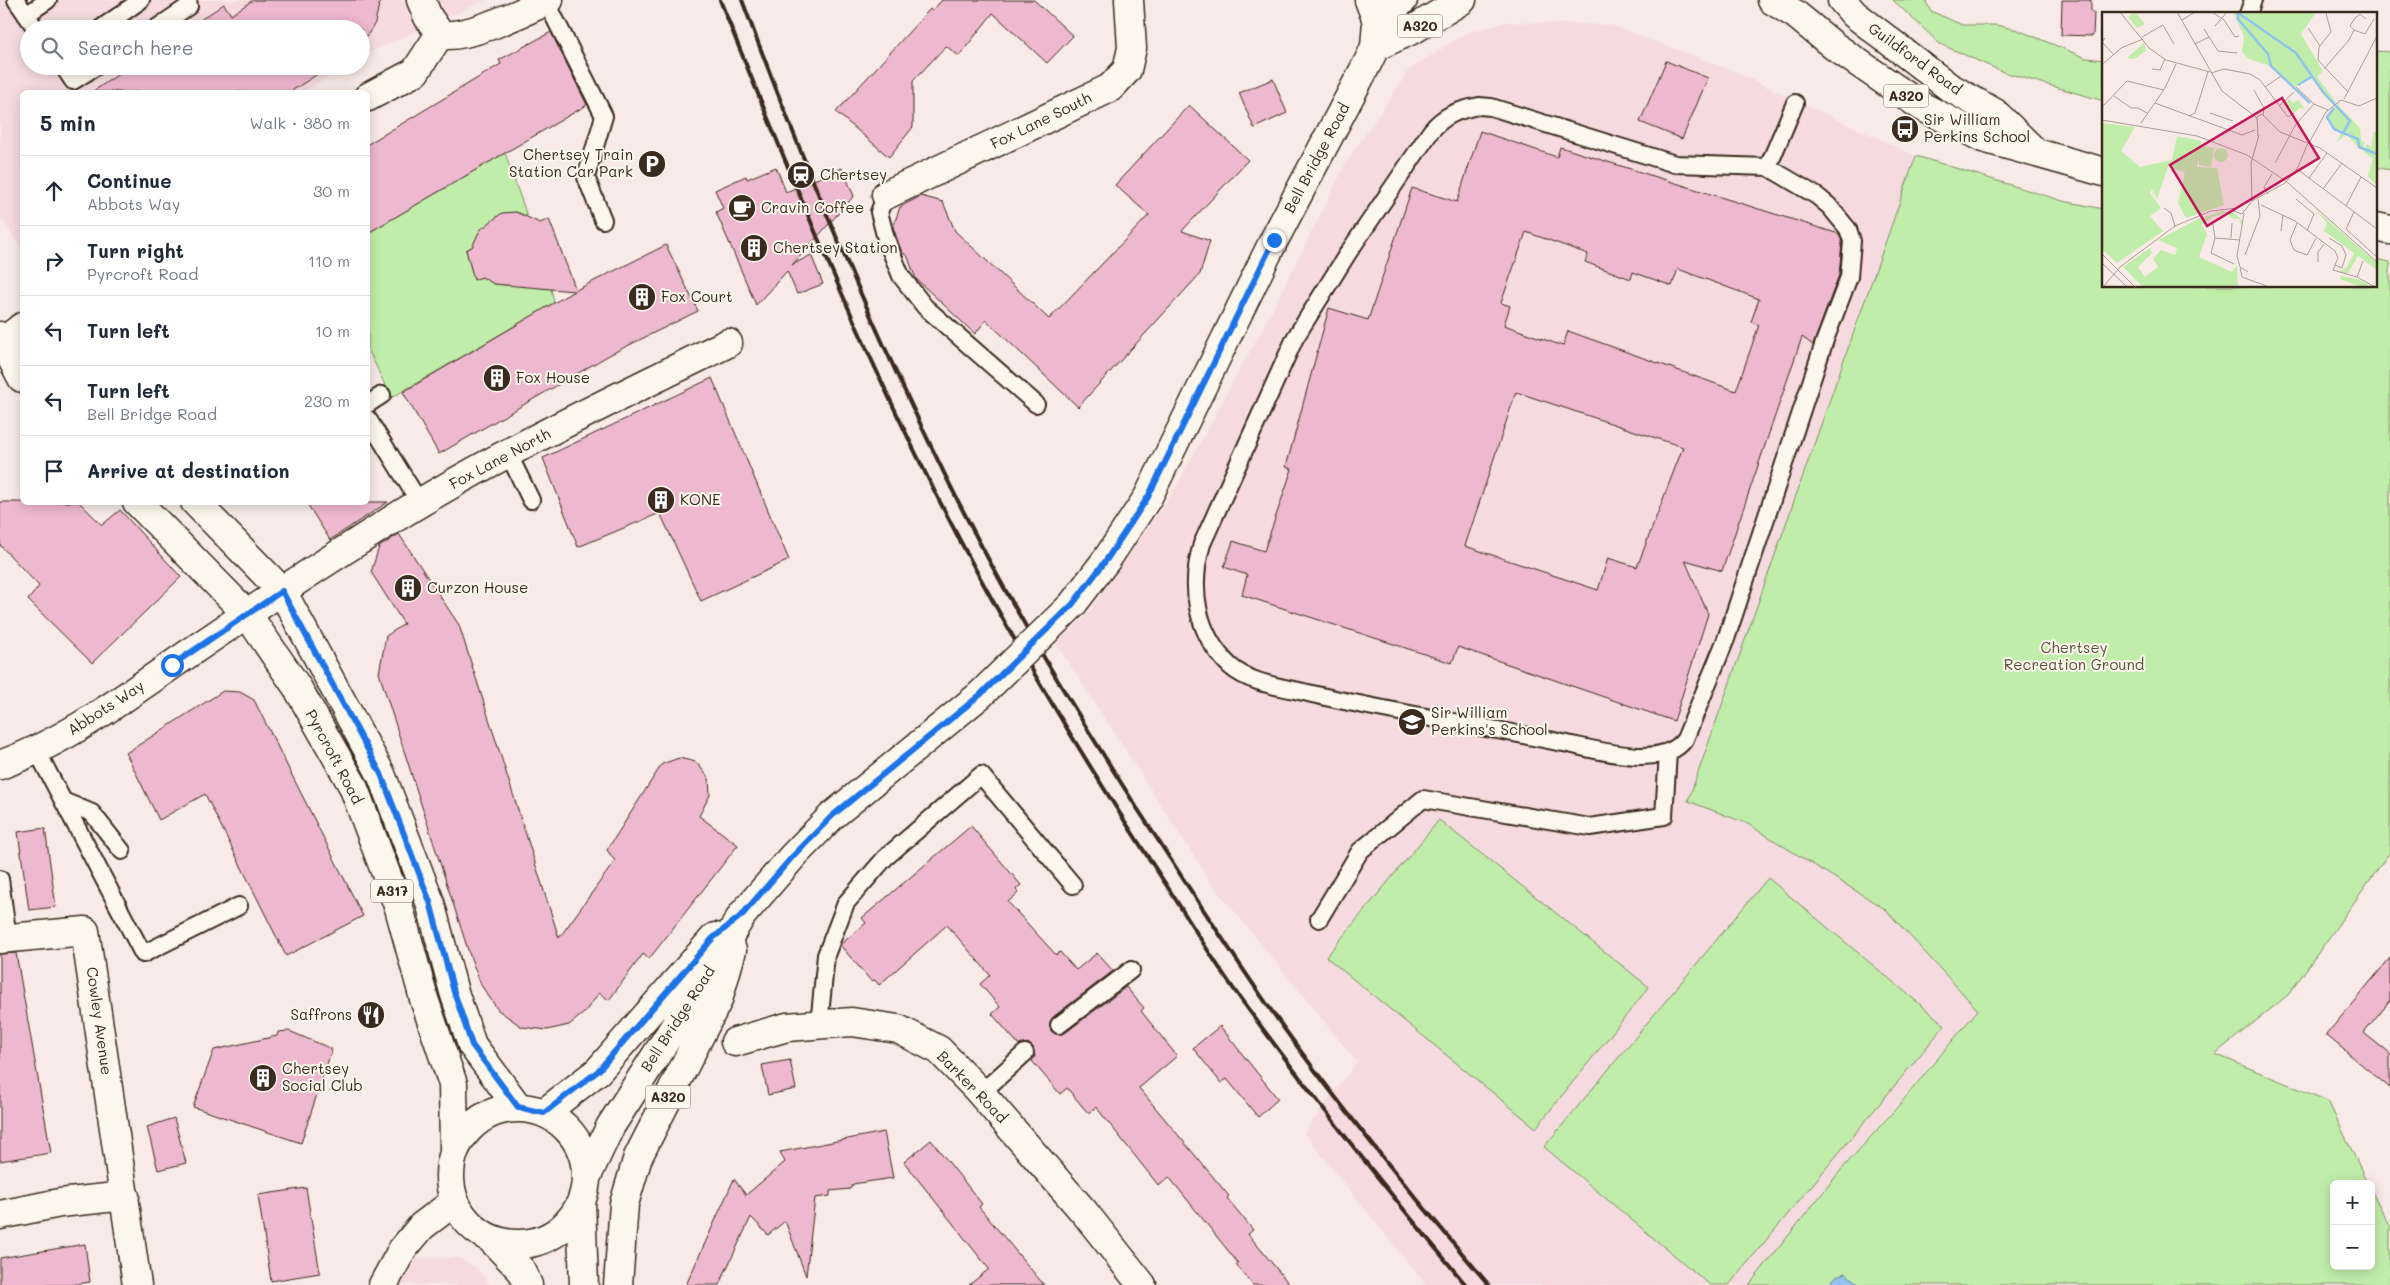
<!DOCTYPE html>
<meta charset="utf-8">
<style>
:root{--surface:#fff;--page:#f6f6f7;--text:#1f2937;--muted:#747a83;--line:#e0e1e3}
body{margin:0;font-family:Mali,sans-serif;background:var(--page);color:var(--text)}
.controls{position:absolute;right:15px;bottom:15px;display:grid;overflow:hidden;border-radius:8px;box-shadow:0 2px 12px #0003}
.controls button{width:45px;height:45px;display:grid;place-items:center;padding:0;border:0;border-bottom:1px solid var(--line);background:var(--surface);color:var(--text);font:25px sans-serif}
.stop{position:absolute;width:15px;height:15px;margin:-11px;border:4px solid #1a73e8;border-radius:50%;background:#fff}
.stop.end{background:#1a73e8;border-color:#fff;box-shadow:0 1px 5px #0008}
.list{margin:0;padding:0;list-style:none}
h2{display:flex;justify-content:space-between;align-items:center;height:65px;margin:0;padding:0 20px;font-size:21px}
h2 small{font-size:16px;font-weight:400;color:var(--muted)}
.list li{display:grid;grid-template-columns:32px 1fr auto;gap:15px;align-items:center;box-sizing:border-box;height:70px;padding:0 20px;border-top:1px solid var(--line)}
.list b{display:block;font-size:19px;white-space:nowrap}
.list p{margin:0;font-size:16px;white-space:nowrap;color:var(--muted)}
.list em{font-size:16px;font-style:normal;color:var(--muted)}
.icon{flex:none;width:28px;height:28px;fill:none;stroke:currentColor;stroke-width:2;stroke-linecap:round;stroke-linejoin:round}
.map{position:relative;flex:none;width:2390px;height:1285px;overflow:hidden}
.search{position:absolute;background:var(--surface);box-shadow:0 2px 12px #0003;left:20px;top:20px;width:350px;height:55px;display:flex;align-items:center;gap:12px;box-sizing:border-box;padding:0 18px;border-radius:28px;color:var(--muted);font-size:19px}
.panel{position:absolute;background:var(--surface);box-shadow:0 2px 12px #0003;left:20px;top:90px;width:350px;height:415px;border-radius:8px}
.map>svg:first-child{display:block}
.built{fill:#f5dbdf}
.green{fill:#c1edaa;stroke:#7e8c64}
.water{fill:#90c3ed;stroke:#6e869a}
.building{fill:#eeb8cf;stroke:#3b2a1e;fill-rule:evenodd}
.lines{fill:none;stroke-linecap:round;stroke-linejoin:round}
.service-casing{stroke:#3b2a1e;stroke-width:20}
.minor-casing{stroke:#3b2a1e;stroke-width:31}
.primary-casing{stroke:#3b2a1e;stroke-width:31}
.service{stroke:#fbf7ec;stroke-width:16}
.minor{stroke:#fbf7ec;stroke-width:28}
.primary{stroke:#fbf7ec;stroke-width:28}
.rail{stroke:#3b2a1e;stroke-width:4}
.primary-bridge-casing{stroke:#3b2a1e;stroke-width:31;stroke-linecap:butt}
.primary-bridge{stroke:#fbf7ec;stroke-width:28}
.route{stroke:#1a73e8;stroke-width:6}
.labels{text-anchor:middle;stroke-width:4;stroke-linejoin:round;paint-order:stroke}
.shield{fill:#fbf7ec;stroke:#75685c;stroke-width:1}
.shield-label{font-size:14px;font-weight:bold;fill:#3b2a1e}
.street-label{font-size:15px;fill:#3b2a1e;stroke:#fbf7ec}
.poi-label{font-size:15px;fill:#3b2a1e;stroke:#fbf7ec;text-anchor:start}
.park-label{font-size:15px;fill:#56513a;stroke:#fbf7ec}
.inset-river{fill:none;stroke:#90c3ed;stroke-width:2.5}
.inset-road{fill:none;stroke:#ac9d96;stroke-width:1}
.view{fill:#c2185b;fill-opacity:0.15;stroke:#c2185b;stroke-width:2.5}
.inset-edge{fill:none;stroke:#3b2a1e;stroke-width:2.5}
</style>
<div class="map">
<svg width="2390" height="1285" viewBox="0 0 2390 1285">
<rect width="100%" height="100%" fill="#f8eae6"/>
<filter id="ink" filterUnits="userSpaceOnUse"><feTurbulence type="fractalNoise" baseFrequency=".02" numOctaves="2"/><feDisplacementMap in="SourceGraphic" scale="10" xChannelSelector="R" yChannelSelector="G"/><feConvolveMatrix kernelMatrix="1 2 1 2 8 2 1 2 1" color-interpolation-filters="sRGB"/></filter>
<g filter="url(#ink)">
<!-- built -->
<path class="built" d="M0,0H486L361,56V29H29V66H345L304,92H22V249L0,217Z
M1506,22L1611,25L1728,69L1916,156L1689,800L1746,823L1885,909L1978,1010L1841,1170L1749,1285H1426L1304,1133L1357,1062L1212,884L1056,643L1085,617L1175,489L1274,307L1347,161L1409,70L1464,34Z
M459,1258L477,1268L490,1285H398L411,1259Z"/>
<!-- green -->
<path class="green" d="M1893,0H1925L1931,11L1962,25H1996L2018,30L2086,58L2104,60V101L2003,72L1940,44Z
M2376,51L2390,52V170L2376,167Z
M505,153L527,216L516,212L472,247L466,250L474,279L482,277C510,293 523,283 547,268L554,303L391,398L368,349V233Z
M1916,156L2063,201L2104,209V286H2376V259L2390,262V852L2288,995L2215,1054L2328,1101L2368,1184H2334V1266H2371V1190L2390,1226V1285H1749L1841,1170L1899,1105L1978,1010L1885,909L1746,823L1688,801Z
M1439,820L1649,987L1536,1128L1326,957Z
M1768,878L1945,1025L1729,1285H1710L1544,1147Z"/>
<!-- water -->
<path class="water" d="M1845,1273L1860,1285H1829L1836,1276Z"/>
<!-- building -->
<path class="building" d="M253,0H380L375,23L361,45V29H187L224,4L231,15Z
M942,0H1034L1073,36L1047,63L993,13L959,56L946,46L913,81V127L889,157L836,112L930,9L932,11Z
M2062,0H2091V11L2094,13L2093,36L2061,35Z
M551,32L587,105L368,233V144L501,64L499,60Z
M1666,61L1708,78L1682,139L1640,122Z
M131,66H330L290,92H92Z
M1273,79L1287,113L1254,128L1239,93Z
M1189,105L1248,160L1182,231L1210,241L1200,274L1078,407L986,320L975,334L916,279L907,255L902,253L893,227L900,207L921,196L943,202L955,231L1049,319L1149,215L1115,185Z
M1480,131L1557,157L1560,147L1839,234L1842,242L1839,275L1813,345L1802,337L1722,571L1685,560L1708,614L1674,721L1458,647L1452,663L1242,595L1247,575L1224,567L1233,541L1264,551L1292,469L1286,467L1329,308L1368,320L1412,188L1457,202ZM1526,232L1588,254L1585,262L1631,279L1633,272L1672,286L1678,269L1759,299L1751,322L1759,325L1736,391L1568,331L1563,346L1504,325L1510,306L1501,303ZM1516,392L1683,447L1637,567L1608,558L1598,590L1465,546Z
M776,167L786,192L842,168L854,196L792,265L811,255L823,284L797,294L787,271L756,305L716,212L723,208L715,190L746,176L747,179Z
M516,212L540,223L549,219L576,290L666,245L698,311L611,354L439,454L403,392L574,291L494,284L482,277L474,280L466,250L472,247L480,230L502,213Z
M712,378L789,560L701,601L660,513L578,547L543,458Z
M0,502H79L102,525L120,510L181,577L92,663L28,600L39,586L0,545Z
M306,502H388L330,540Z
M399,534L459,625L559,938L615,861L607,850L662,764L679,758L696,762L709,778L710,795L699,816L738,845L649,959L643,954L609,1000L599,993L584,1013L569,1025L547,1030L522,1027L498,1010L481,985L469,953L379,673L386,636L404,624L371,572L379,547Z
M223,691L240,692L254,700L363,916L286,956L205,794L159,820L126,753Z
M971,826L1021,885L1016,889L1018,893L1008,902L1056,955L1060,952L1076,970L1097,953L1113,971L1053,1017L1050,1022L1051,1031L1056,1034L1065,1033L1126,987L1144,1008L1141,1011L1177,1056L1139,1088L1229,1196L1227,1198L1253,1230L1248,1234L1290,1285H1253L1236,1265L1238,1263L1169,1177L1159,1186L1096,1107L1088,1113L1067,1088L1060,1094L1032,1061L1035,1056L1033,1047L1028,1043L1019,1045L992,1014L1000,1007L980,984L990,975L947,925L879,985L875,980L871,981L840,945L866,923L862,918Z
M45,828L56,907L29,910L18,832Z
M16,953L51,1153L0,1161V954Z
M2390,958V1001L2364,1033L2390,1054V1088L2326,1035Z
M1220,1026L1278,1099L1258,1117L1227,1079L1221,1083L1193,1048Z
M289,1031L332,1049L301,1143L193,1107L214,1050L277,1036L278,1032Z
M790,1060L796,1089L768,1095L762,1065Z
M174,1118L186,1163L158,1170L147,1127Z
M884,1132L893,1178L853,1184L850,1189L830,1191V1196L815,1198L806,1276L785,1221L768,1235L751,1217L719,1285H686L734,1179L746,1195L785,1162L780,1152Z
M931,1140L982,1204L979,1207L1044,1285H969L989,1269L904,1162Z
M306,1188L320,1273L271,1281L258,1195Z
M85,1244L90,1282L71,1285H0V1258Z"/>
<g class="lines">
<defs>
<path id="service" d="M16,0L36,29
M546,1L604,116L586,177L603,220
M2248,14L2253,0
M26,15L48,0
M100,29L141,0
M155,29L189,6L188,0
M63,66L73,81L97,66
M1479,106L1491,107L1675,164L1768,167L1817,196L1829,206L1848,229L1852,241L1849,277L1825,340L1726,639L1685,739C1663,771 1595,749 1563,743C1478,725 1392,713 1308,693C1283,687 1250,684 1230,666C1196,633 1189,588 1202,544L1295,338L1348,253L1431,131C1444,115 1458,110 1479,106Z
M1768,167L1795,103
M886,195L879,212L886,239L901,276L925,307L1036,404
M368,404L382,395
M368,419L420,503
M508,453L531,500
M37,751L143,954L239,906
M63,801L92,813L122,851
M0,879L8,939
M1319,919L1360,851L1423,799L1590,827L1664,816L1668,753
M819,1025L826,955L846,903L885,858L981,775L1073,885
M1059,1025L1131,970
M981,1093L1025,1053"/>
<path id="minor" d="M421,0L428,17L440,34
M1369,0L1377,21
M440,34C464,41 525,11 549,0
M368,97L415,72L440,34
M886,195L1110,88L1127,70L1132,48L1129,0
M4,341L22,327
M0,765C69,740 125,697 185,656C252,610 319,566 387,523C496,454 613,400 728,343
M0,939L85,931L137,1285
M735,1042L787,1027L852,1022L898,1029L939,1050L978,1090L1085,1213L1142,1285
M0,1215L60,1203L125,1196
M383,1285L402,1250L422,1226L454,1202"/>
<path id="primary" d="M1772,0L1795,14L1834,46L1921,106L1983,138L2104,172
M1842,0L1854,14L1949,87L1995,113L2033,150
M1375,47L1414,29L1462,0
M2376,227L2390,230
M0,336L22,378
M137,502L247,614L297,687L353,786L399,908L424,999L453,1084L454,1149
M195,502L282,591L381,774L430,902L454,992L472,1045L518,1107
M1072,605L1107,559L1148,497L1274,240L1368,62L1375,47L1377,21L1403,0
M450 1176a68 68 0 1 1 136 0a68 68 0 1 1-136 0Z
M544,1113L598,1071L715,937
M587,1176L610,1127L691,1001L742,915L793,856L832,816L980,695
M581,1202L584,1285
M492,1240L522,1271L528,1285
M618,1285L624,1204L638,1157L718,1000L732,950"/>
</defs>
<!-- service casing -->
<use href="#service" class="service-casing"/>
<!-- minor casing -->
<use href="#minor" class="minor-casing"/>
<!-- primary casing -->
<use href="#primary" class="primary-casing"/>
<!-- service -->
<use href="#service" class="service"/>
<!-- minor -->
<use href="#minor" class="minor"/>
<!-- primary -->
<use href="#primary" class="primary"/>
<!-- rail -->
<path class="rail" d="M720,0C788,169 857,339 940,502C1007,633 1083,759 1165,883C1191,923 1215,964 1243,1002C1314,1099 1389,1193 1466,1285
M742,0C806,171 877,340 959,503C1012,608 1074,709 1137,808C1185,881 1232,956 1283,1027C1347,1116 1418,1202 1489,1285"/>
<defs>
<path id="primary-bridge" d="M980,695L1072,605"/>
</defs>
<!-- primary-bridge casing -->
<use href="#primary-bridge" class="primary-bridge-casing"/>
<!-- primary-bridge -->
<use href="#primary-bridge" class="primary-bridge"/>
</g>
</g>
<g class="lines" filter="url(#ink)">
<!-- route -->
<path class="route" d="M172,665L282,591L381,774L430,902L454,992L472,1045L518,1107L544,1113L598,1071L713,938L742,915L793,856L832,816L980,695L1072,605L1107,559L1148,497L1274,240"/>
</g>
<!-- icons -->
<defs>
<symbol id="bus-disc" viewBox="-11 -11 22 22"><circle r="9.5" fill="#3b2a1e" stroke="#fbf7ec"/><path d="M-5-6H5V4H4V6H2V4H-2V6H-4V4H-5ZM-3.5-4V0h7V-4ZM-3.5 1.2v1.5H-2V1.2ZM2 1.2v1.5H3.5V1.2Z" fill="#fff"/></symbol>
<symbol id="parking-disc" viewBox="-11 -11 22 22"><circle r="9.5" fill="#3b2a1e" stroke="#fbf7ec"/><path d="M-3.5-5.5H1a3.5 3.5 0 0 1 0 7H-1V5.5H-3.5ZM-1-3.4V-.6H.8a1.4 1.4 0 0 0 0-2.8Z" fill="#fff"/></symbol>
<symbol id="station-disc" viewBox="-11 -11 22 22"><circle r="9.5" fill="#3b2a1e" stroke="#fbf7ec"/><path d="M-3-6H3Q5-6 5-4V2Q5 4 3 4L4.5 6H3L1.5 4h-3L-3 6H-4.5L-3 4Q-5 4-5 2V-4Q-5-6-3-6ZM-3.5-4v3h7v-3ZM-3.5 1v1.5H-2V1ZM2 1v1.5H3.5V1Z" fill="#fff"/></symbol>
<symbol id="cafe-disc" viewBox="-11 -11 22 22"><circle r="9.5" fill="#3b2a1e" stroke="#fbf7ec"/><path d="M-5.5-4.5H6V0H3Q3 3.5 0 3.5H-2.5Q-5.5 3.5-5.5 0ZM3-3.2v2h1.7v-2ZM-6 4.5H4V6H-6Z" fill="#fff"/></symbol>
<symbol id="building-disc" viewBox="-11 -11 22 22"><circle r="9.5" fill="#3b2a1e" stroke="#fbf7ec"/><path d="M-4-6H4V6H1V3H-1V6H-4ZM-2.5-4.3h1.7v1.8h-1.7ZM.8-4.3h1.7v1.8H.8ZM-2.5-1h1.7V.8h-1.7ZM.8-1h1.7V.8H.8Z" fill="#fff"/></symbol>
<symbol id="school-disc" viewBox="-11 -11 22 22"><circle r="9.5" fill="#3b2a1e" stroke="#fbf7ec"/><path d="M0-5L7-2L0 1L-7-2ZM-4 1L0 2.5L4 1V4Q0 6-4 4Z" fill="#fff"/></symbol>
<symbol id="restaurant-disc" viewBox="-11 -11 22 22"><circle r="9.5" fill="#3b2a1e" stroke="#fbf7ec"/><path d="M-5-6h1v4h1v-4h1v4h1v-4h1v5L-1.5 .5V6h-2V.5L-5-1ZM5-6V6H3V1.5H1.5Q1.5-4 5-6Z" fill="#fff"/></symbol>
</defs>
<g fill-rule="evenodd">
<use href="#bus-disc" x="1889" y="113" width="32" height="32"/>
<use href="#parking-disc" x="636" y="148" width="32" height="32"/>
<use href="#station-disc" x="785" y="159" width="32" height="32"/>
<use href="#cafe-disc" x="726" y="192" width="32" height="32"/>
<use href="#building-disc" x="738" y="232" width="32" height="32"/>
<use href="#building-disc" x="626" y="281" width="32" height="32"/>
<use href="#building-disc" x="481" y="362" width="32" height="32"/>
<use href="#building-disc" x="645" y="484" width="32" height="32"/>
<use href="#building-disc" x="392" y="572" width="32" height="32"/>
<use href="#school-disc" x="1396" y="706" width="32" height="32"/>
<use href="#restaurant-disc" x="355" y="999" width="32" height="32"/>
<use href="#building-disc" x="247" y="1062" width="32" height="32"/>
</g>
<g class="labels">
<!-- shield labels -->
<g class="shield">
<rect x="1397.5" y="14.5" width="45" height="23" rx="4"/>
<rect x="1883.5" y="84.5" width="45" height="23" rx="4"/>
<rect x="371" y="879.5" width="42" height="23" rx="4"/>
<rect x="645.5" y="1085.5" width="45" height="23" rx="4"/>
</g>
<g class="shield-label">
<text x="1420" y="31">A320</text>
<text x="1906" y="101">A320</text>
<text x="392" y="896">A317</text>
<text x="668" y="1102">A320</text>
</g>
<!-- street labels -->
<g class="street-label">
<text transform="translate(1915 59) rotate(36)" y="5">Guildford Road</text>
<text transform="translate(1041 121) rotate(-26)" y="5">Fox Lane South</text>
<text transform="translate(1317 158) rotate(-62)" y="5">Bell Bridge Road</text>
<text transform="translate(500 459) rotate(-28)" y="5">Fox Lane North</text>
<text transform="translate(106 708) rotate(-33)" y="5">Abbots Way</text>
<text transform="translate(334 757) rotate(62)" y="5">Pyrcroft Road</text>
<text transform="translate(678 1019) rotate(-57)" y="5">Bell Bridge Road</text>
<text transform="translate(99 1021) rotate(82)" y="5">Cowley Avenue</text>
<text transform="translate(972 1087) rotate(46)" y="5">Barker Road</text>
</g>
<!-- poi labels -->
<g class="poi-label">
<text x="1924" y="125">Sir William<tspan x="1924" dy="17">Perkins School</tspan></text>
<text x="633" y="160" text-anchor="end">Chertsey Train<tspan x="633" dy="17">Station Car Park</tspan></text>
<text x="820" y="180">Chertsey</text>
<text x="761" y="213">Cravin Coffee</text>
<text x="773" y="253">Chertsey Station</text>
<text x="661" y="302">Fox Court</text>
<text x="516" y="383">Fox House</text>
<text x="680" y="505">KONE</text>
<text x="427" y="593">Curzon House</text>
<text x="1431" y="718">Sir William<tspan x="1431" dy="17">Perkins's School</tspan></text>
<text x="352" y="1020" text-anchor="end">Saffrons</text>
<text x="282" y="1074">Chertsey<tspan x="282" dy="17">Social Club</tspan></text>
</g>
<!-- park labels -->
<g class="park-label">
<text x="2074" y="653">Chertsey<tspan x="2074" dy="17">Recreation Ground</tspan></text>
</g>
</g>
<!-- overview -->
<g transform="translate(2102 12)">
<rect width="275" height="275" fill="#f8eae6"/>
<path d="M33,0L43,12L35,16L26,5ZM131,0H214L199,22L221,59L215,65L234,90L231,92L224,86L209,65L191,76L172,55L147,47L140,40L142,24ZM42,31L44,39L32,47L25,46ZM187,87L191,91L196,88L203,97L198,96L192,101L183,91ZM238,90L237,94L258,116L259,128L263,131L259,138L244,122L235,130L239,121L231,116L225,105ZM0,111L33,115L19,139L38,155L70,148L75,124L99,129L98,142L99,134L112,136L109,155L97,153V144L95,155L115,156L122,193L84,206L76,191L83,160L66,155L55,187L50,177L48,181L59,196L48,204L61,219L15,251L0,237ZM272,120H275V174L266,164L271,146L262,140L265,132L269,135ZM112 143a7 7 0 1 1 14 0a7 7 0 1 1-14 0ZM213,197L275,251V258L256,244L246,261H237L245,255L252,241L222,219L225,211ZM121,199L130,200L135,203L140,209V215L137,207L128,206L126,200L110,205L100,213L105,222L97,245L130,260L135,253L136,275H41L21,255L48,236L50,241L36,255L43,265L56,255L51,247L59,238L73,243L75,236L56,228L96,207ZM239,264L258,268L270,275H259L238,267Z" fill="#c1edaa"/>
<path class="inset-river" d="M135,0L194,41L221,80L248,109L241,121L256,127L257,135L275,142M136,1V7L166,42L169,54L208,91M196,73L211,64M232,96L225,105L232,117L241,121"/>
<path class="inset-road" d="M18,0L47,36L64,48L108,60M75,0L120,79L155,106M110,0L122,8L133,25L137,24M224,1L229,20L217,35L216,48L246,80M80,8L93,0M113,14L125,0M206,16L218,34M102,17L116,39L135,41M252,18L263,22L272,7M40,25L61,13L72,32M3,26L0,30L12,43M93,32L107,25M0,53L19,36L41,27M50,57L58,58L63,47M222,57L247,28L252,18L248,14L253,6L258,2L264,7M109,61L122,57L148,62L158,68L186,105L192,101M163,75L179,64M194,75L212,92L226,98M152,78L162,96L161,103M12,84L29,96H36L45,101M242,87L275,24M53,91L140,123L153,118M177,94L192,80M0,95L25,69L62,78M108,101L131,109M87,104L93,101L106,60M0,108L95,124L145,143L185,170L275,250M39,111L63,76L74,52M156,124L155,105L160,102L178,120L218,136L275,176M207,131L224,100L239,88L257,94L275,86M173,151L194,112L212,92M195,157L275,217M207,166L225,141M221,177L240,151M166,182L162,175L170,162M194,187L212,202L205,219M150,189L183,171L195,157L206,131M159,193L193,209L233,239L236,246L231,258L255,265L273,275M244,194L259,165M62,196L69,201L73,214M129,198L140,202L150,189L149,151L157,123M252,200L244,217L275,245M142,201L135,244L138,255L146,260M195,211L188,228L192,238L205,243L214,226M111,212L113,226L138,228M179,219L181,203M113,226L109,241L132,252M129,226L130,211M227,226L240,234L244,243L240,256L233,253M0,242L33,275M143,243L158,204L156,187M216,250V240L222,232M0,251L25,275M138,256L140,265L167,275M255,265L261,249M1,275L18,255L73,214L109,199L136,196"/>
<path class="view" d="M180,86L217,146L105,214L68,153Z"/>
<rect width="275" height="275" class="inset-edge"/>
</g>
</svg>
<div class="controls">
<button>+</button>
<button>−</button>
</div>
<div class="stop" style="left:172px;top:665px"></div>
<div class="stop end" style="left:1274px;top:240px"></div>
<div class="search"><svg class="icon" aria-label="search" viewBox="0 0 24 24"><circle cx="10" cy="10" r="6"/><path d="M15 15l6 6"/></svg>Search here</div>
<section class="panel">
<h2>5 min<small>Walk · 380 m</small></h2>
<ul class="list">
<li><svg class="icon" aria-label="ahead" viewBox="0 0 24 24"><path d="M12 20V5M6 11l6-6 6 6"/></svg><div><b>Continue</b><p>Abbots Way</p></div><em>30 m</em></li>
<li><svg class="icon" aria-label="right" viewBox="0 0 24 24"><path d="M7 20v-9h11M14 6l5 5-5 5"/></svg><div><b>Turn right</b><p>Pyrcroft Road</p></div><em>110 m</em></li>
<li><svg class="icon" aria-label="left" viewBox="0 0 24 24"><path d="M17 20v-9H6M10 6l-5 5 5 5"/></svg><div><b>Turn left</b></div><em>10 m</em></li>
<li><svg class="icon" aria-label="left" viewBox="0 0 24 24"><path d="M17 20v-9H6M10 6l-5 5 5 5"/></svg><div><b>Turn left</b><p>Bell Bridge Road</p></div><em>230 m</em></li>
<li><svg class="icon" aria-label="arrive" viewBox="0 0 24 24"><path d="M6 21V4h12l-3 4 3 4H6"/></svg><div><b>Arrive at destination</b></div></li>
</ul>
</section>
</div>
